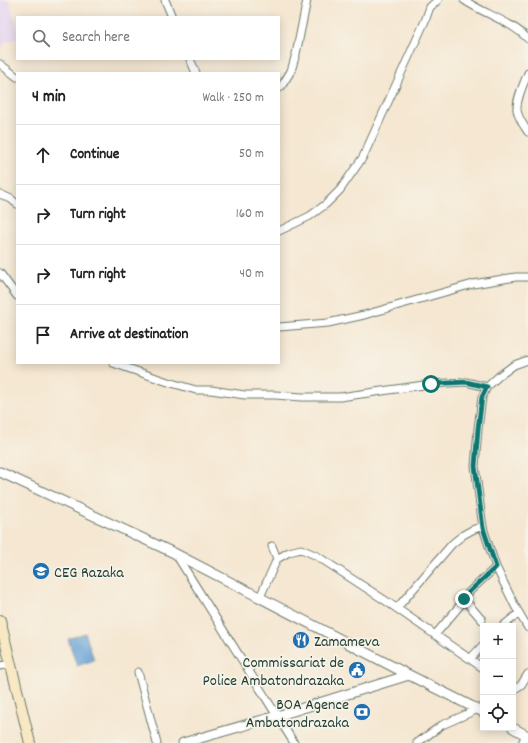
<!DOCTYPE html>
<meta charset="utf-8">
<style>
:root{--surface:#fff;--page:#f2f2f2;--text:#222;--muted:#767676;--line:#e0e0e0}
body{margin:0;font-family:Dekko,sans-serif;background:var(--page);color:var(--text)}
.controls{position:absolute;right:12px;bottom:12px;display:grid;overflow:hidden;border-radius:0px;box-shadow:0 2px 10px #0003}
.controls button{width:36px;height:36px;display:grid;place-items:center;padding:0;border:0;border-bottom:1px solid var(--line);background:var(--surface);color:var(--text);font:20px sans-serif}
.stop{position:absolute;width:12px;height:12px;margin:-9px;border:3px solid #0f766e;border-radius:50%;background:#fff}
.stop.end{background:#0f766e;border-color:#fff;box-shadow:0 1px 4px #0008}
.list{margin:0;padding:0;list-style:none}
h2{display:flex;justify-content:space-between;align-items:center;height:52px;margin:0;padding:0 16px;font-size:17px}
h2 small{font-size:13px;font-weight:400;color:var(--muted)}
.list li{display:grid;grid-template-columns:26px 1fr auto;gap:12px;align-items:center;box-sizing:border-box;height:60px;padding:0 16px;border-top:1px solid var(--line)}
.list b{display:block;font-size:15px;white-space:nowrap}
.list em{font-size:13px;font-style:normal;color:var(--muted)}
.icon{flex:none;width:22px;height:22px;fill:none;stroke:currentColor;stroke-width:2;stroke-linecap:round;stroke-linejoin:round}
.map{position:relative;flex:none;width:528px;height:743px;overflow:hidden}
.search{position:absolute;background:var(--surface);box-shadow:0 2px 10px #0003;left:16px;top:16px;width:264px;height:44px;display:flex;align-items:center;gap:10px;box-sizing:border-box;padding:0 14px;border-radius:0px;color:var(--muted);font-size:15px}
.panel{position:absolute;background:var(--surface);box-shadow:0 2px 10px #0003;left:16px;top:72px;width:264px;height:292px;border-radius:0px}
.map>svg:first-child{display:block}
.built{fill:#e4d3f1}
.water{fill:#65a1d5;stroke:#426f84}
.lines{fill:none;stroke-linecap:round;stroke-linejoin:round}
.minor-casing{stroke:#6a786b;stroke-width:9}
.tertiary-casing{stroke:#6a786b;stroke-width:11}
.secondary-casing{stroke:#6a786b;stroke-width:12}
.minor{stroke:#fff;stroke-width:7}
.tertiary{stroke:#fff;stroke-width:9}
.secondary{stroke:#f8e8c3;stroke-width:10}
.route{stroke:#0f766e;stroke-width:5}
.labels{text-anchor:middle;stroke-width:3.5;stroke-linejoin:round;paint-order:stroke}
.poi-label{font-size:16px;fill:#1f3d34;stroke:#f7f3e8;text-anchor:start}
</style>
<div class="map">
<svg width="528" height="743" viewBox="0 0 528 743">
<rect width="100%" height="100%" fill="#f7f3e8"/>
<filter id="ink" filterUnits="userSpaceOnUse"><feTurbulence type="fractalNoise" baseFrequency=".025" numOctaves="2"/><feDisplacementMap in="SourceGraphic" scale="8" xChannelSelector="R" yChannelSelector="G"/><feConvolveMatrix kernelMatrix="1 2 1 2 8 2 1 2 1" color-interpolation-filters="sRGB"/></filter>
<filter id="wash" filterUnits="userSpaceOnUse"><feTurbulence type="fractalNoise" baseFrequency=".012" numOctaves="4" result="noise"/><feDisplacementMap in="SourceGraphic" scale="16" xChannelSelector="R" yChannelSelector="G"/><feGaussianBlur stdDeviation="0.9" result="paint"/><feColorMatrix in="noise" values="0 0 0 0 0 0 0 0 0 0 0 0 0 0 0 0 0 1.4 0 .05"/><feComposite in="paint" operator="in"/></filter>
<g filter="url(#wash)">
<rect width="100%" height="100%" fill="#f5e7d1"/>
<!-- built -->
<path class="built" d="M0,0H9L17,26V39L5,42L0,50Z"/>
<!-- water -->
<path class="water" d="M85,633L94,660L77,666L68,639Z"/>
</g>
<g filter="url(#ink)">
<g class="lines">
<defs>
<path id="minor" d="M165,0L172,17
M464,0C484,14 511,21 528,39
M190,59L196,73
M0,64L17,77
M528,73C524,83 516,99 517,110C518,118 524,126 528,132
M279,88L281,87L291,71L296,54L307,0
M0,194L11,199L17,204
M279,231L310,216L326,204L340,190L363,157L425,21L430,7L438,0
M0,273L17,296
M279,327L328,323L364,315L473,284L516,277H528
M528,360L514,365L499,376L487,387L482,397L478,429L475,466L483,528L496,567L515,606L528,628
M113,363L168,382L196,390H211L245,395H275L302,397H340L431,384L466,382L487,387
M175,553L294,743
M277,559L289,552L301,549L317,556L386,601L483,668
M260,597L277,559L272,546
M464,599L482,620
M397,608L452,544L463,535L472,530L483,526
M503,626L519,613
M435,635L462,603L469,592L496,567
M470,659L483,645
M0,666L11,664
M138,672L157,743
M513,690L521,685L528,674
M417,743L442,725L483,707
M522,743L526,735"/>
<path id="tertiary" d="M0,472L174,553L409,675L483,712
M513,728L528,736
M183,743L277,716L409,675"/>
<path id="secondary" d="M0,620L30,743"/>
</defs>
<!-- minor casing -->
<use href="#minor" class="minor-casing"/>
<!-- tertiary casing -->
<use href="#tertiary" class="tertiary-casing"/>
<!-- secondary casing -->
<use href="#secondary" class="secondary-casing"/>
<!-- minor -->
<use href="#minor" class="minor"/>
<!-- tertiary -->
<use href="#tertiary" class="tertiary"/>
<!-- secondary -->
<use href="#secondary" class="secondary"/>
</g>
</g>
<g class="lines" filter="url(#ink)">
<!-- route -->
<path class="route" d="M431,384L466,382L487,387L482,397L478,429L475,466L483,528L496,567L469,592L464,599"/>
</g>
<!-- icons -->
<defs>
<symbol id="school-disc" viewBox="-11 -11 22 22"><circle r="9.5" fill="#1f6fb2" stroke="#f7f3e8"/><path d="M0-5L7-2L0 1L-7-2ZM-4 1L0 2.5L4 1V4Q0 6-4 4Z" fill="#fff"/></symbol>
<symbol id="restaurant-disc" viewBox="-11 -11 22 22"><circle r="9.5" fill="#1f6fb2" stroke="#f7f3e8"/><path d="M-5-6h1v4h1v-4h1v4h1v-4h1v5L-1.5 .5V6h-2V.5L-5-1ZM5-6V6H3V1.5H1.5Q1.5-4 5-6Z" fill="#fff"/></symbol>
<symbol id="civic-disc" viewBox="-11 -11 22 22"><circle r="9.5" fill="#1f6fb2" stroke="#f7f3e8"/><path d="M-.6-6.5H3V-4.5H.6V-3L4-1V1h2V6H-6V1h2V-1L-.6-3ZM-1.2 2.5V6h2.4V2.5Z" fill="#fff"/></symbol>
<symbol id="bank-disc" viewBox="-11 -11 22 22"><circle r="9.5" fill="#1f6fb2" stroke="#f7f3e8"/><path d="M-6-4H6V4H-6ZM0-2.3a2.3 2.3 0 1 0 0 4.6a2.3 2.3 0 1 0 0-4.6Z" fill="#fff"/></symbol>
</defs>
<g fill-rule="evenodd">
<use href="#school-disc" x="31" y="561" width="20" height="20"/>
<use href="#restaurant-disc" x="291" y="630" width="20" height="20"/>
<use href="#civic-disc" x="347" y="660" width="20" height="20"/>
<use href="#bank-disc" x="352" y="702" width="20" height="20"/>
</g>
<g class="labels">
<!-- poi labels -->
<g class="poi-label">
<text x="54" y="577">CEG Razaka</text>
<text x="314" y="646">Zamameva</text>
<text x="344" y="667" text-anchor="end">Commissariat de<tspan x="344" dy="18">Police Ambatondrazaka</tspan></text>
<text x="349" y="709" text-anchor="end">BOA Agence<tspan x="349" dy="18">Ambatondrazaka</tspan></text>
</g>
</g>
</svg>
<div class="controls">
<button>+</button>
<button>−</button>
<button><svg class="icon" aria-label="locate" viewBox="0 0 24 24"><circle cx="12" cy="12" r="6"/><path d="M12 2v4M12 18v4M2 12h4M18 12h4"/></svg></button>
</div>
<div class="stop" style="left:431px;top:384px"></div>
<div class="stop end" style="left:464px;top:599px"></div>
<div class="search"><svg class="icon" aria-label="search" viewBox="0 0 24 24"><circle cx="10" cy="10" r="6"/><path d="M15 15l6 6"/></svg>Search here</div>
<section class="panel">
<h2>4 min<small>Walk · 250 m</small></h2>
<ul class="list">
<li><svg class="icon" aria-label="ahead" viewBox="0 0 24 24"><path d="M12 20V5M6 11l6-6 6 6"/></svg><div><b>Continue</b></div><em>50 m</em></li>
<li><svg class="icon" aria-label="right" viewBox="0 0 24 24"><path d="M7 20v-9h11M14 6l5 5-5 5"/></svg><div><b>Turn right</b></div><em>160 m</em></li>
<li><svg class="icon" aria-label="right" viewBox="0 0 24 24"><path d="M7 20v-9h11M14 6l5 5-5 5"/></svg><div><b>Turn right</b></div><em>40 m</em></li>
<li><svg class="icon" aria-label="arrive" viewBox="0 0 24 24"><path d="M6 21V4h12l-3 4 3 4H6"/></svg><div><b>Arrive at destination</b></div></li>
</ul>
</section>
</div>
